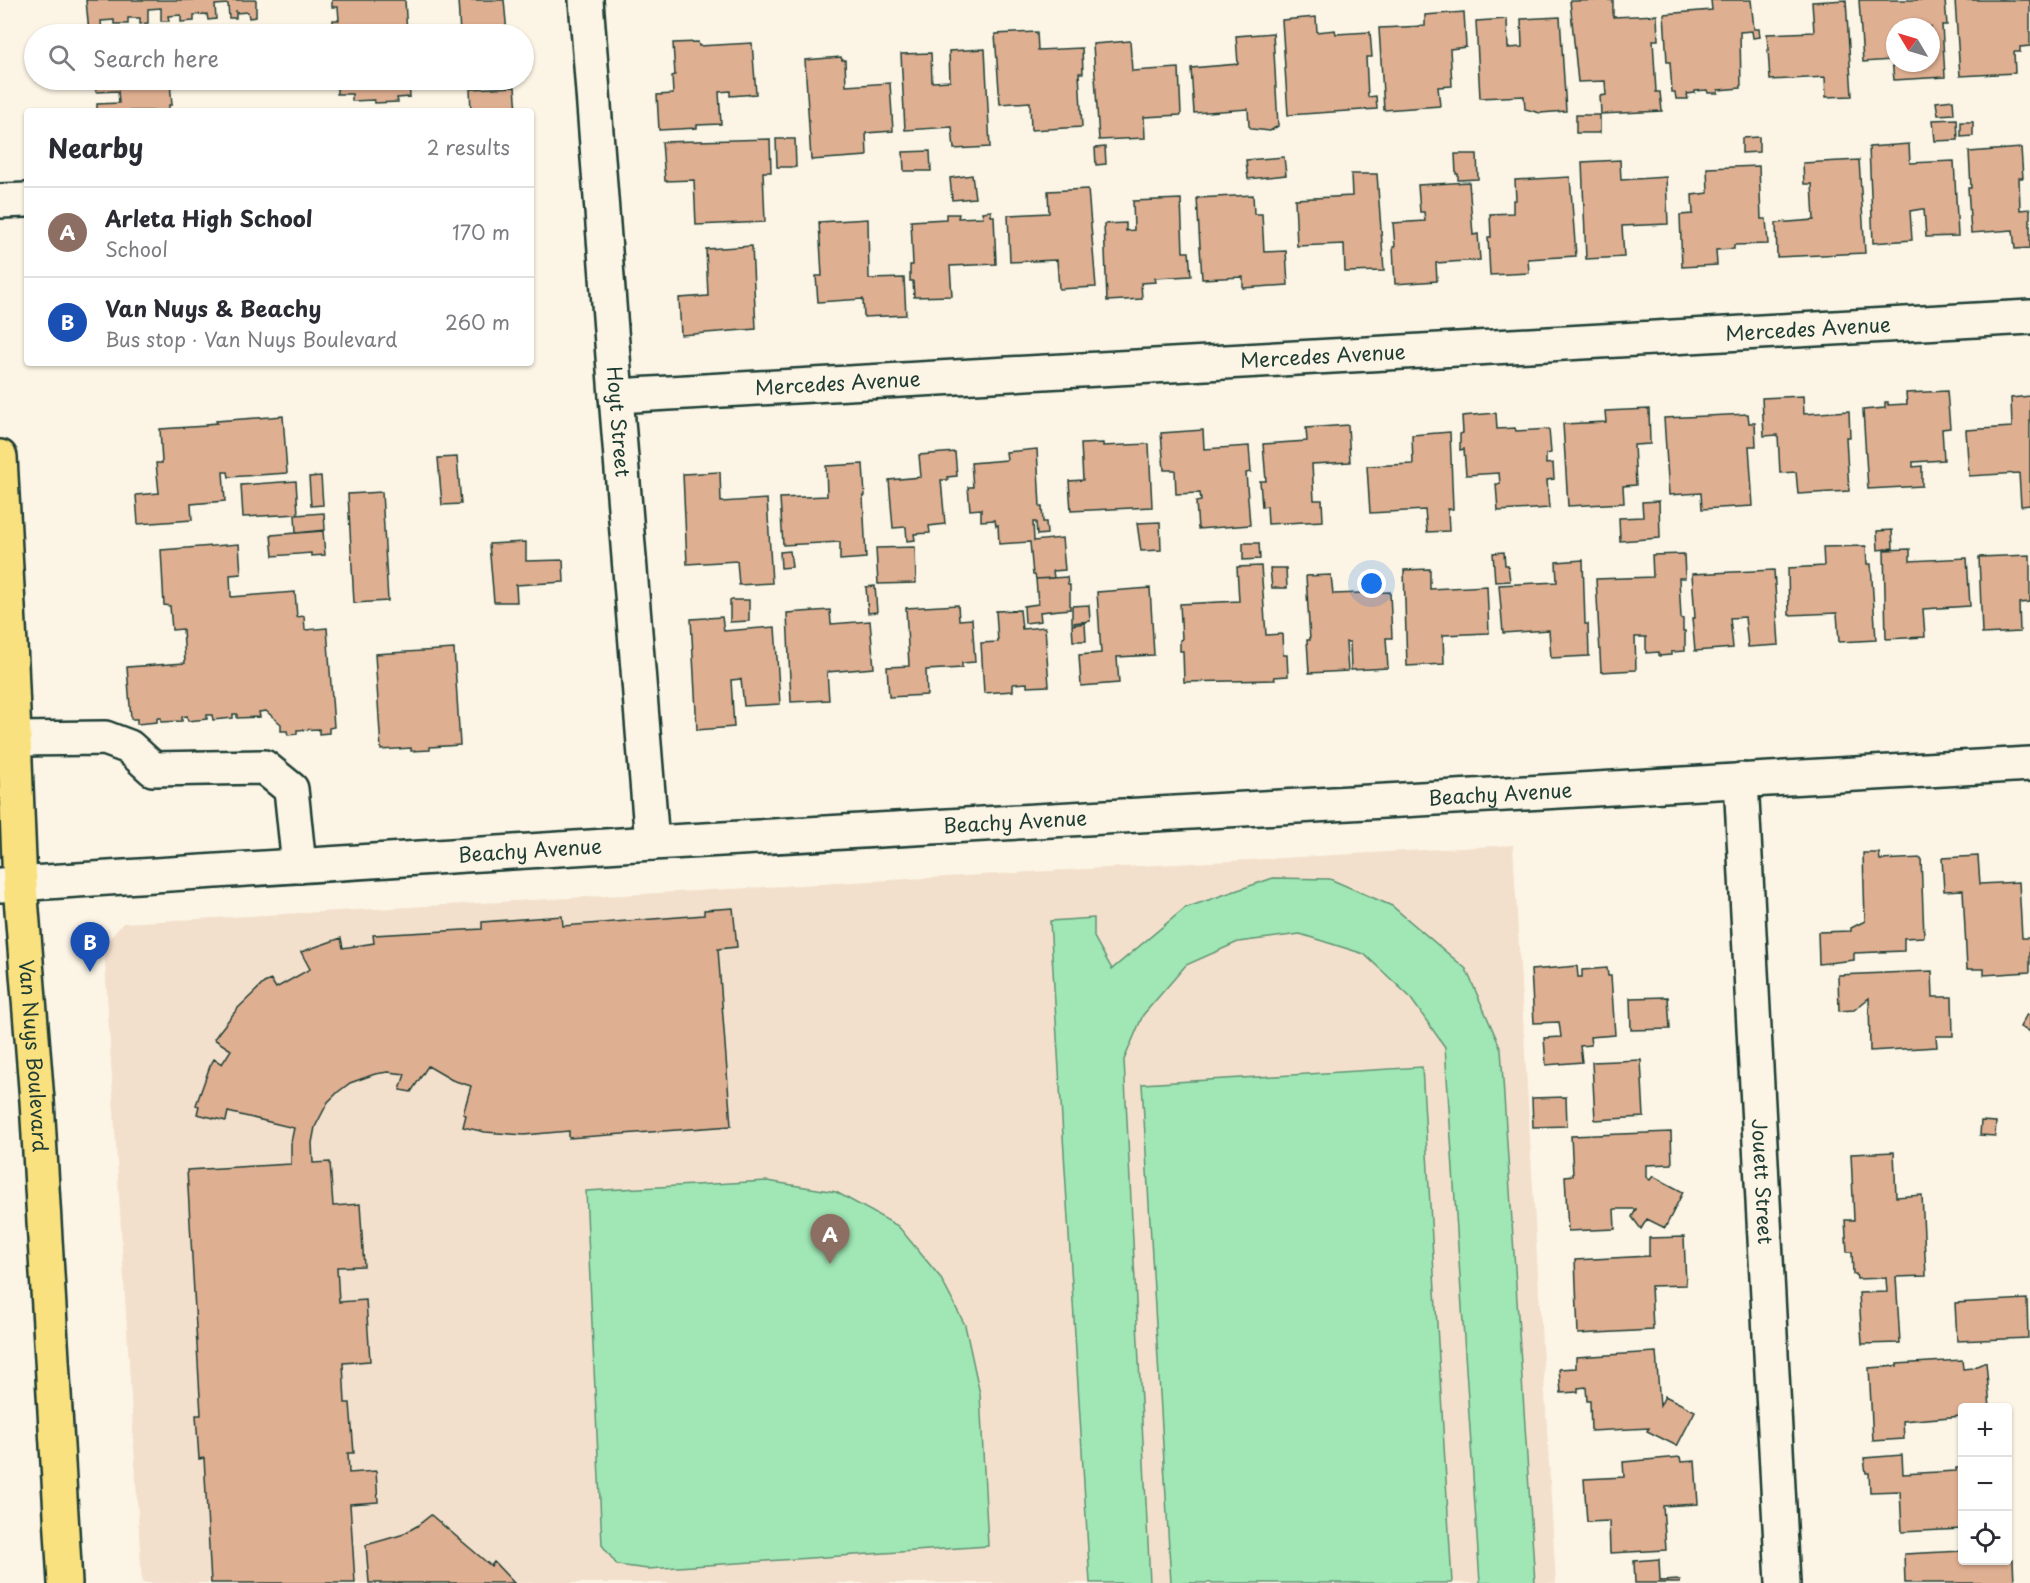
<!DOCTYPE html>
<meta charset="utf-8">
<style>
:root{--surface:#fff;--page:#f2f2f3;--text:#2b2b33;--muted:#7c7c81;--line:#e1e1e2;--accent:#1f6fb2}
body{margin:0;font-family:"Playpen Sans",sans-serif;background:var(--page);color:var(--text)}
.controls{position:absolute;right:18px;bottom:18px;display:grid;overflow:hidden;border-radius:6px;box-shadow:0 2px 4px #0004}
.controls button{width:54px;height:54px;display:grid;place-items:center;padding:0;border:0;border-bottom:2px solid var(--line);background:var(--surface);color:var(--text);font:30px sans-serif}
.compass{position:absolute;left:1886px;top:18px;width:54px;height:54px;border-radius:50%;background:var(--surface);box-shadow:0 2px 4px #0004;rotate:308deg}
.you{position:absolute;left:1372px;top:584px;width:21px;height:21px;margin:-15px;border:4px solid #fff;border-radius:50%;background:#1a73e8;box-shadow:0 0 0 9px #1a73e833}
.badge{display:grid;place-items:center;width:39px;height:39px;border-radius:50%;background:var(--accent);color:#fff;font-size:20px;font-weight:700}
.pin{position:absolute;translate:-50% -50px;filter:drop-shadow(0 2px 3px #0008)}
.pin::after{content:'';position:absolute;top:32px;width:21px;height:18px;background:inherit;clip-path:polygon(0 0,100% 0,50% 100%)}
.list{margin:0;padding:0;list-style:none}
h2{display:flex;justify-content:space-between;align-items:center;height:78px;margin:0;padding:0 24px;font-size:26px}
h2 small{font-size:20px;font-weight:400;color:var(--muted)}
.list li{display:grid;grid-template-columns:39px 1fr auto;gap:18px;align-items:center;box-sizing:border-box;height:90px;padding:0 24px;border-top:2px solid var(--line)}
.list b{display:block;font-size:22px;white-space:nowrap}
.list p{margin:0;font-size:20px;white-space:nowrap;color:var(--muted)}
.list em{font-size:20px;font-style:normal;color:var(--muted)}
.icon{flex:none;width:33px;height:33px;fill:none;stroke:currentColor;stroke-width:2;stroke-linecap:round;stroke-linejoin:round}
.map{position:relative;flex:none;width:2030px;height:1583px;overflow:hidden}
.search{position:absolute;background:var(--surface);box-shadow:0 2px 4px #0004;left:24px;top:24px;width:510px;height:66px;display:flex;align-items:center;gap:15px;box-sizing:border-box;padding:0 21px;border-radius:33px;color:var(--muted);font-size:22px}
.panel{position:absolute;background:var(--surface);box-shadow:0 2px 4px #0004;left:24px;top:108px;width:510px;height:258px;border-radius:6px}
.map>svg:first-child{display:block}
.built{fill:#f3e0cc}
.pitch{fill:#a0e7b5;stroke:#609274;stroke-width:1.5}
.building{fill:#dfaf91;stroke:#1f3d34;stroke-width:1.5;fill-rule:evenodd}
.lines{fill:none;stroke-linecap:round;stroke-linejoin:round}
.minor-casing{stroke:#1f3d34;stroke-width:38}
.major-casing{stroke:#1f3d34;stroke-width:38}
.minor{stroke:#fcf5e5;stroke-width:33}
.major{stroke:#fae180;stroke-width:33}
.labels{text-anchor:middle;stroke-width:4.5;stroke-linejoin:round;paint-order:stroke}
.street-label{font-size:20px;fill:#1f3d34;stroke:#fcf5e5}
</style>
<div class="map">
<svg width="2030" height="1583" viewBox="0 0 2030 1583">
<rect width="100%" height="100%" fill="#fcf5e5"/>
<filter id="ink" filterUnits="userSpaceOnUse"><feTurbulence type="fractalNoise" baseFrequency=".0167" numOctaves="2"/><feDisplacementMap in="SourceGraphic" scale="12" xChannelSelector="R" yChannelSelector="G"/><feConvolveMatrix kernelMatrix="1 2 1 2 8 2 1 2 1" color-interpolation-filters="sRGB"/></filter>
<g filter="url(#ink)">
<!-- built -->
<path class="built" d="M1513,845L1556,1583H142L104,945L123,923Z"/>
<!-- pitch -->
<path class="pitch" d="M1273,878L1330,879L1392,906L1466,969L1501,1049L1535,1583H1480L1445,1047L1409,996L1364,954L1300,934L1238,942L1186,965L1143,1015L1124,1060L1150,1583H1090L1050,921L1094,918V937L1112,969L1185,908Z
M1422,1067L1452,1583H1171L1142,1084Z
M767,1181L836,1192L898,1226L940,1277L965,1325L980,1394L988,1546L648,1569L617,1565L602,1545L586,1191Z"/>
<!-- building -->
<path class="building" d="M86,0H256V17L249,18L248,12L236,13V10V18H229L228,4L215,5L216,19L208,20L207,14L194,15V21L181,22V15L168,16L169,21H161V8L148,9V23L140,24V18H128V24H114V20L101,21L102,33H89Z
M332,0H405L407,34H349L348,27L333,28V20H339L338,7H332Z
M458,0H504L507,34H460Z
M1613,0V17L1657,15L1658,40H1653L1656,92H1660L1662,111L1601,114L1600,96L1606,95L1605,81L1578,82L1570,1Z
M1711,0H1751L1754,29H1759L1760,37L1753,38L1752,31L1740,32L1741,88L1718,90V93H1708L1707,90L1695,91V93L1687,94L1688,99H1676L1675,92H1672L1670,62H1667L1664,14L1712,10Z
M1846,0L1852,96L1826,97L1825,77L1770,80L1767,34L1814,32L1812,2Z
M1859,0H1945L1947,25H1942L1945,77L1894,80L1892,60L1863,62ZM1895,27H1931V63H1895Z
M1955,0H2030V46L2020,47V52H2014L2015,73L1960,76Z
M1464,12L1466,47L1450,49L1452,86L1438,87L1440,106L1384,110L1379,28L1425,26V15Z
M1316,17L1317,32L1335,30L1336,34L1370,32L1372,57H1366L1368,97L1376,96L1377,109L1288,115L1282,20Z
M1560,17L1566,111L1540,113L1525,109L1524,96L1480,98L1476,21L1507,19L1508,48L1522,47L1521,19Z
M1037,32L1038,50L1082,48L1083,73H1079L1082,127L1031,130L1030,102L1000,104L995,34Z
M1273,33L1278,126L1270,131L1252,129L1249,126L1248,109L1194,113L1191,68L1238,64L1236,36Z
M1130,41L1132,71L1179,68L1181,115L1144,117L1145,138L1099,140L1093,44Z
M698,42L699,46L752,43L756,94L730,96V91L719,92L721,124L697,125V128L659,130L657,95L673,94L672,76L675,75L673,43Z
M985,49L990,147L954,149L952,127L905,130L901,54L931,53L932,82L950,81L949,51Z
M841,57L842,60H845L846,86L890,83L893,131L866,133L867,156L811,160L805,60Z
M95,80H167V82H170L172,105H169V111H174H97V104L119,103L118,91L96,92Z
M342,80H409L410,97L397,98L398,102L374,103V100L352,101V94H337V87L342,86Z
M515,87L517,111H471L470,89Z
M1953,100L1954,114L1938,115L1936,102Z
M1576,115H1600V133H1576Z
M1957,119L1958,140L1935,141L1933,120Z
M1961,122H1973V136L1961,137Z
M1759,137V152L1742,153V138Z
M770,139L771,172H763L765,222L696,225L694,180L665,181L662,142Z
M776,139H795L796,167H777Z
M1909,144L1910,163L1954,161L1958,236L1926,237L1924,209H1922L1910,211L1912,240L1873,243L1869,147Z
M1105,147L1106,164L1096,165L1095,148Z
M2021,148L2023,178H2019L2020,210L2030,209V248L2015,249L2013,230L1971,233L1968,188H1971L1969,152Z
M930,151L931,171H904L903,152Z
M1455,154H1477L1478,179L1458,180V174H1456Z
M1284,157L1286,175L1248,179L1246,160Z
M1620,160L1621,180L1666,177L1668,224L1622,226L1624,257L1586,259L1582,162Z
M1859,160L1865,253L1777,257L1776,223L1814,220L1812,184H1804L1803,163Z
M1759,166L1761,219H1766L1768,244L1734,245V249L1716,250L1717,265L1682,267L1680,215L1693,214L1692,195L1708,193L1707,168Z
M1351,174H1377L1384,271L1345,272L1344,244L1297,246L1295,199L1352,196Z
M972,175L975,198L952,200L950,178Z
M1570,177L1576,256L1528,259L1529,273L1490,275L1488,237H1491L1490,214L1513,213V200H1516L1515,180Z
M1469,182L1473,235L1478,234L1480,260L1436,263L1437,281L1395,284L1393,247H1395L1393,223L1425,221L1424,212H1420L1418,185Z
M1088,189L1096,287L1059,289L1057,260L1010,262L1008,215L1049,213L1048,191Z
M1253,195L1254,214H1262L1264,252L1286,251L1288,285L1243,288V277L1202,279L1197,198Z
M1181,199L1183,252H1189L1191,276L1155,278L1156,282L1141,283L1142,299L1107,301L1104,224L1126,223V231L1134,230L1133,201Z
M991,211V216H994L996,264L950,266L952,296L914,297L913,281H910V265H913L911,221L946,219V214H959L958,218L983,217L982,212Z
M868,219L869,279L904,278L906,315L864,317L863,299L818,302L816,276H822L819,222Z
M752,246L756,329L681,335L679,298L708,296L706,249Z
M1947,391L1950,428L1942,429L1944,460L1913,462V467L1922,466V486L1868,489L1863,410L1885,408V402H1888V405L1907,404L1906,393Z
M1803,396L1804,414L1849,411L1850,437H1846L1849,491L1798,494L1796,472L1780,473L1778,435L1764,436L1762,398Z
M2030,396V505L2021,506L2019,473L1969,476L1966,430L2012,427L2011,398Z
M1649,409L1650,444L1634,445L1636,485L1623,486L1624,503L1568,506L1563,424L1606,422L1605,411Z
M1496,413L1497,429L1515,428L1516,431L1549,429L1551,453L1546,454V464L1553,463L1554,479L1547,480L1549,508L1498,511L1496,484H1500L1499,473L1466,475L1464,449L1460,450V434L1463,433L1462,416Z
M1748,414L1749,423H1755L1756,446H1749L1753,506L1702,509L1701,493L1669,495L1664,418Z
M283,416L287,473L229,477L228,472H223L225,501L191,504L192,520L138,524L136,495L159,493L156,463H162L160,429L206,426V424L217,423L216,421Z
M1348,425L1350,462L1312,464L1314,500H1322L1323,521L1268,524L1267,506L1262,507L1260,481H1266L1263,444L1307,441L1306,428Z
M1203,430L1204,449L1249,446L1251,472L1246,473L1250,525L1198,529L1196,502L1201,501L1200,493L1176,494L1175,470H1164L1161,433Z
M1450,432L1453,509H1448L1449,531L1427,532L1425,510L1370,513L1367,466L1413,464L1412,435Z
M1103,443V446L1149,444L1152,507L1071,511L1069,481L1083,480L1081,444Z
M1037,449L1040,507H1042L1043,522H1046L1047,534L1037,535L1036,522H1033L1034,541L1062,538L1065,570L1053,571L1054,578L1036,579L1035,575H1033L1030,542L999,544L998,525L996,526L995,520L981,521V509L970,510L968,487H973L971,463L1007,460L1006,452Z
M955,452L957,476L947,477L948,480H941L945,524L929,526L930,533L914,534L915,540L907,541L906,527L893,528L889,480L921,477L919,455Z
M457,457L461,504L442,505L438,458Z
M863,464L865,496H863L866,558L840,560V542L783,545L780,498L827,496L826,466Z
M720,472L721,502L767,499L772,583L739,585L737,561L687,564L683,474Z
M321,476L323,505L311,506L309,477Z
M296,481L298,514L243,517L241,485Z
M382,492L388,601L354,603L348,494Z
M1659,501L1660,538L1620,541L1619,518L1643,517L1642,502Z
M324,513L325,530L296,533L295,515Z
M1160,522L1161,550L1141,551L1137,523Z
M1892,530L1893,548L1878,550L1877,531Z
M323,531L325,555L311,556V553L273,556L271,535Z
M526,542V561L563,560L564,582L516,585L517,602H494L489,544Z
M1243,543H1259L1260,559L1243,560Z
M239,544L241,574L230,575L231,597L295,592L297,617L304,616L305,630L327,628L334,727L329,728V733L319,734V729L297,730V734L288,735L287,731H281V724L266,711L259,712L260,717L237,718V714H233V718L213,720L212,715H207V719L188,721L187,716L182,717V721L161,722V718H157V722L137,724V719H131L127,667L185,663L183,629L172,630L170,606L164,605L161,550Z
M1866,546L1867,564H1871L1876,640L1839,642L1837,613L1789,615L1788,568L1824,566L1823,547Z
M915,547L916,583L878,584L876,548Z
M1910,549V561L1967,558L1970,606L1923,609L1925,637L1886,639L1884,550Z
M790,551L792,567L781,568L780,552Z
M1504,552L1505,565H1508L1510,581L1495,582L1493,553Z
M1684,554L1685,578H1679L1681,618L1683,619V631H1685V651L1671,652V655L1659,656V652L1646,653V637H1635L1636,670L1601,672L1596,579L1653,577L1652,555Z
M2030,555V602L2019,603L2020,632L1982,634L1979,557Z
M1583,560L1585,624H1588L1589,656L1551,658L1549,630L1503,633L1499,585L1557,582L1556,562Z
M1261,566L1266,635L1282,634L1283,655H1287L1288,676L1274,677L1275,680L1184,682L1183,651H1180V640L1182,639L1180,604L1239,601L1237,567Z
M1270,568H1286L1287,588H1272Z
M1430,569V589L1487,586L1489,633L1443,635L1444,664L1407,666L1404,570Z
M1774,570L1779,645L1748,647L1745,617L1730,618L1733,648L1695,651L1692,618H1695L1692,574Z
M1331,575L1333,594L1390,592L1392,638H1386L1388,668L1351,670L1350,642H1346L1348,671L1309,673L1307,640H1310L1306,576Z
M1067,577L1068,585H1070V609L1040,612L1041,621L1025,623L1024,606L1038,604L1036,579Z
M875,586L877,612L868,613L866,587Z
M1150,588L1154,655L1117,657L1119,683L1081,686L1079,655L1101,653L1097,592Z
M730,600H749V621L730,622Z
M958,605L959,620L972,619L975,662L962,663V668L926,670L927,695L889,697L887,667L909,666L906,608Z
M1089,605L1090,621L1072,623V606Z
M830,610L831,624L870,621L874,668L827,672L829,700L791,702L787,613Z
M1020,610L1022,629L1045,627L1049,686L1027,687V683L1013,684V691L984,693L981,643L998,642L996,611Z
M722,617L724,631L775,627L780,704L744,706L741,679L731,680L734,727L697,730L691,619Z
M1085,623L1086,641H1073L1072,625Z
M454,649L460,745L430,747V750L411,751V748L381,750L375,654Z
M1863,853H1879L1880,860L1921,858L1924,937L1904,938V951L1854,953V960L1819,964L1818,932L1851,931V928L1865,921Z
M1978,856L1980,884L2019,882L2022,938H2030V972L1984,975V969H1967L1963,890L1944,891L1942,858Z
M733,908L737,947L718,949L731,1126L569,1138V1131L524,1135L485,1132L463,1127L466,1115L463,1114L471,1086L452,1080L428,1066L411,1092L400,1090L405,1074L388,1072L375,1074L350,1083L338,1092L328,1102L315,1127L312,1143L313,1163L330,1162L333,1206L360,1204L364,1266L337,1267L339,1302L366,1300L370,1361L343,1363L345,1403H350L354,1453H348L349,1473L376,1471L378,1502L350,1504L355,1583H211L204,1458L199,1459L196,1415H201L187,1170L291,1164V1142L294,1128L228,1112L226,1121L197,1114L199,1106L196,1105L210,1066L214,1059L222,1064L231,1050L214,1039L219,1032L238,1008L264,983L271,980L276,988L310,969L301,952L341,938L343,948L374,943L373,935L482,929V922L562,916L563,926L704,915V910Z
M1577,966L1578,977H1582V970L1607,968L1608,976H1611L1615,1035L1590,1037L1591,1045L1580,1046L1582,1062L1546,1065L1544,1038L1561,1037L1559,1022L1534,1023L1531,970Z
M1932,971L1933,997H1952L1953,1036H1936L1937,1047L1870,1051L1869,998L1854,1010L1839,1011L1838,975Z
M1668,997L1670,1029L1631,1030L1630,998Z
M2027,1014L2030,1016V1032L2020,1027Z
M1641,1060L1644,1117L1595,1120L1592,1062Z
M1566,1097L1567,1126L1533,1127L1532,1098Z
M1981,1121L1996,1122L1995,1136L1980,1135Z
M1671,1132L1672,1164L1646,1165V1177L1650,1180L1653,1176L1683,1192L1665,1228L1647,1219L1641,1229L1632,1217L1636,1209H1614L1615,1229L1568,1231L1565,1176L1573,1175L1571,1136Z
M1894,1152L1896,1197L1922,1195L1926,1276L1896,1277L1900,1343L1862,1344L1859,1293L1887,1292L1886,1278L1857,1279L1856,1274H1853L1852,1252H1847L1845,1220H1854L1851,1154Z
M1684,1237L1686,1285L1651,1286L1653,1330L1578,1334L1575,1260L1649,1256V1238Z
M2027,1299L2028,1338L1957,1341L1955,1303Z
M1656,1352L1660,1406L1665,1396L1695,1411L1677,1446L1647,1431L1649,1428L1591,1431L1590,1401H1587L1586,1387L1578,1388V1392L1561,1393L1559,1369L1576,1368V1357Z
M1962,1360L1963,1369L1972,1368L1986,1362L1990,1408H1962V1416L1903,1421L1904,1439L1873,1441L1869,1368L1897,1366V1364Z
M1902,1455L1903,1474L1956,1471V1468H1962V1529L1902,1532L1900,1491L1870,1492L1869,1473H1866L1864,1458Z
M1680,1457L1681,1462L1695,1461L1698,1504L1663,1506L1666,1550L1610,1553L1609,1521L1587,1522L1584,1479L1624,1477L1623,1462Z
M431,1515L491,1566L494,1562L514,1583H369L366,1545L401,1535L417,1526Z
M1962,1551V1560L2013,1559L2014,1583H1905L1904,1554Z
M1659,1559L1660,1581L1680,1580V1583H1635L1634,1561Z"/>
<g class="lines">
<defs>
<g id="minor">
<path id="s1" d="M586,0L616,396L652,843"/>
<path d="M0,201L27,200"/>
<path id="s2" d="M616,396L2030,317"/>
<path d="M15,739L105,738L129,747L153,769L264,767L291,789L299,866"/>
<path id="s3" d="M1741,780L1783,1583"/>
<path id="s4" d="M0,885L652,843L2030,764"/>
</g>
<g id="major">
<path id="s5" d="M0,457L11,663L20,885L37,1101L65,1583"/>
</g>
</defs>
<!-- minor casing -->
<use href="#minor" class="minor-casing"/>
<!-- major casing -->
<use href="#major" class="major-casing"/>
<!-- minor -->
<use href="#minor" class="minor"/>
<!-- major -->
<use href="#major" class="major"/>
</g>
</g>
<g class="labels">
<!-- street labels -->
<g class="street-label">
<text dy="7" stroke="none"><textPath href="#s2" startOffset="1194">Mercedes Avenue</textPath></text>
<text dy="7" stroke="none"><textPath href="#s2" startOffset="708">Mercedes Avenue</textPath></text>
<text dy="7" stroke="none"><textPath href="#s2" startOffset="222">Mercedes Avenue</textPath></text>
<text dy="7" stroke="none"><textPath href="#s1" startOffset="423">Hoyt Street</textPath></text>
<text dy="7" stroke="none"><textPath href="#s4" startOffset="1503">Beachy Avenue</textPath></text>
<text dy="7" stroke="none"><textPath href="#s4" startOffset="1017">Beachy Avenue</textPath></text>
<text dy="7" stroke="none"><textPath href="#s4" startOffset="531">Beachy Avenue</textPath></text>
<text dy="7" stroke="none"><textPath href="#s5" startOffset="600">Van Nuys Boulevard</textPath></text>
<text dy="7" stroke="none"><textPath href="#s3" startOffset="402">Jouett Street</textPath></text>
</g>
</g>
</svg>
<div class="controls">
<button>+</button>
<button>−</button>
<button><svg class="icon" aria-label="locate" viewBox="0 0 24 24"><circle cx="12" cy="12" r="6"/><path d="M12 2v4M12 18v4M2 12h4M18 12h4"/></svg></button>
</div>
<svg class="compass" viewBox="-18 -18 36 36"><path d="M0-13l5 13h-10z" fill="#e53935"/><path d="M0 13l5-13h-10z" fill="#7c7c81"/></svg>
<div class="you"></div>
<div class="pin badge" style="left:830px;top:1264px;background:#8d6e63">A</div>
<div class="pin badge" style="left:90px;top:972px;background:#1a4fb4">B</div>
<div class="search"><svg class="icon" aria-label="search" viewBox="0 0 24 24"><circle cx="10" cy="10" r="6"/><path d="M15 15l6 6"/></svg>Search here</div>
<section class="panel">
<h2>Nearby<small>2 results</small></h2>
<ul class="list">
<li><span class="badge" style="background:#8d6e63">A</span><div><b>Arleta High School</b><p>School</p></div><em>170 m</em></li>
<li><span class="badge" style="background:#1a4fb4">B</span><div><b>Van Nuys &amp; Beachy</b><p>Bus stop · Van Nuys Boulevard</p></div><em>260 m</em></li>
</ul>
</section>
</div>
